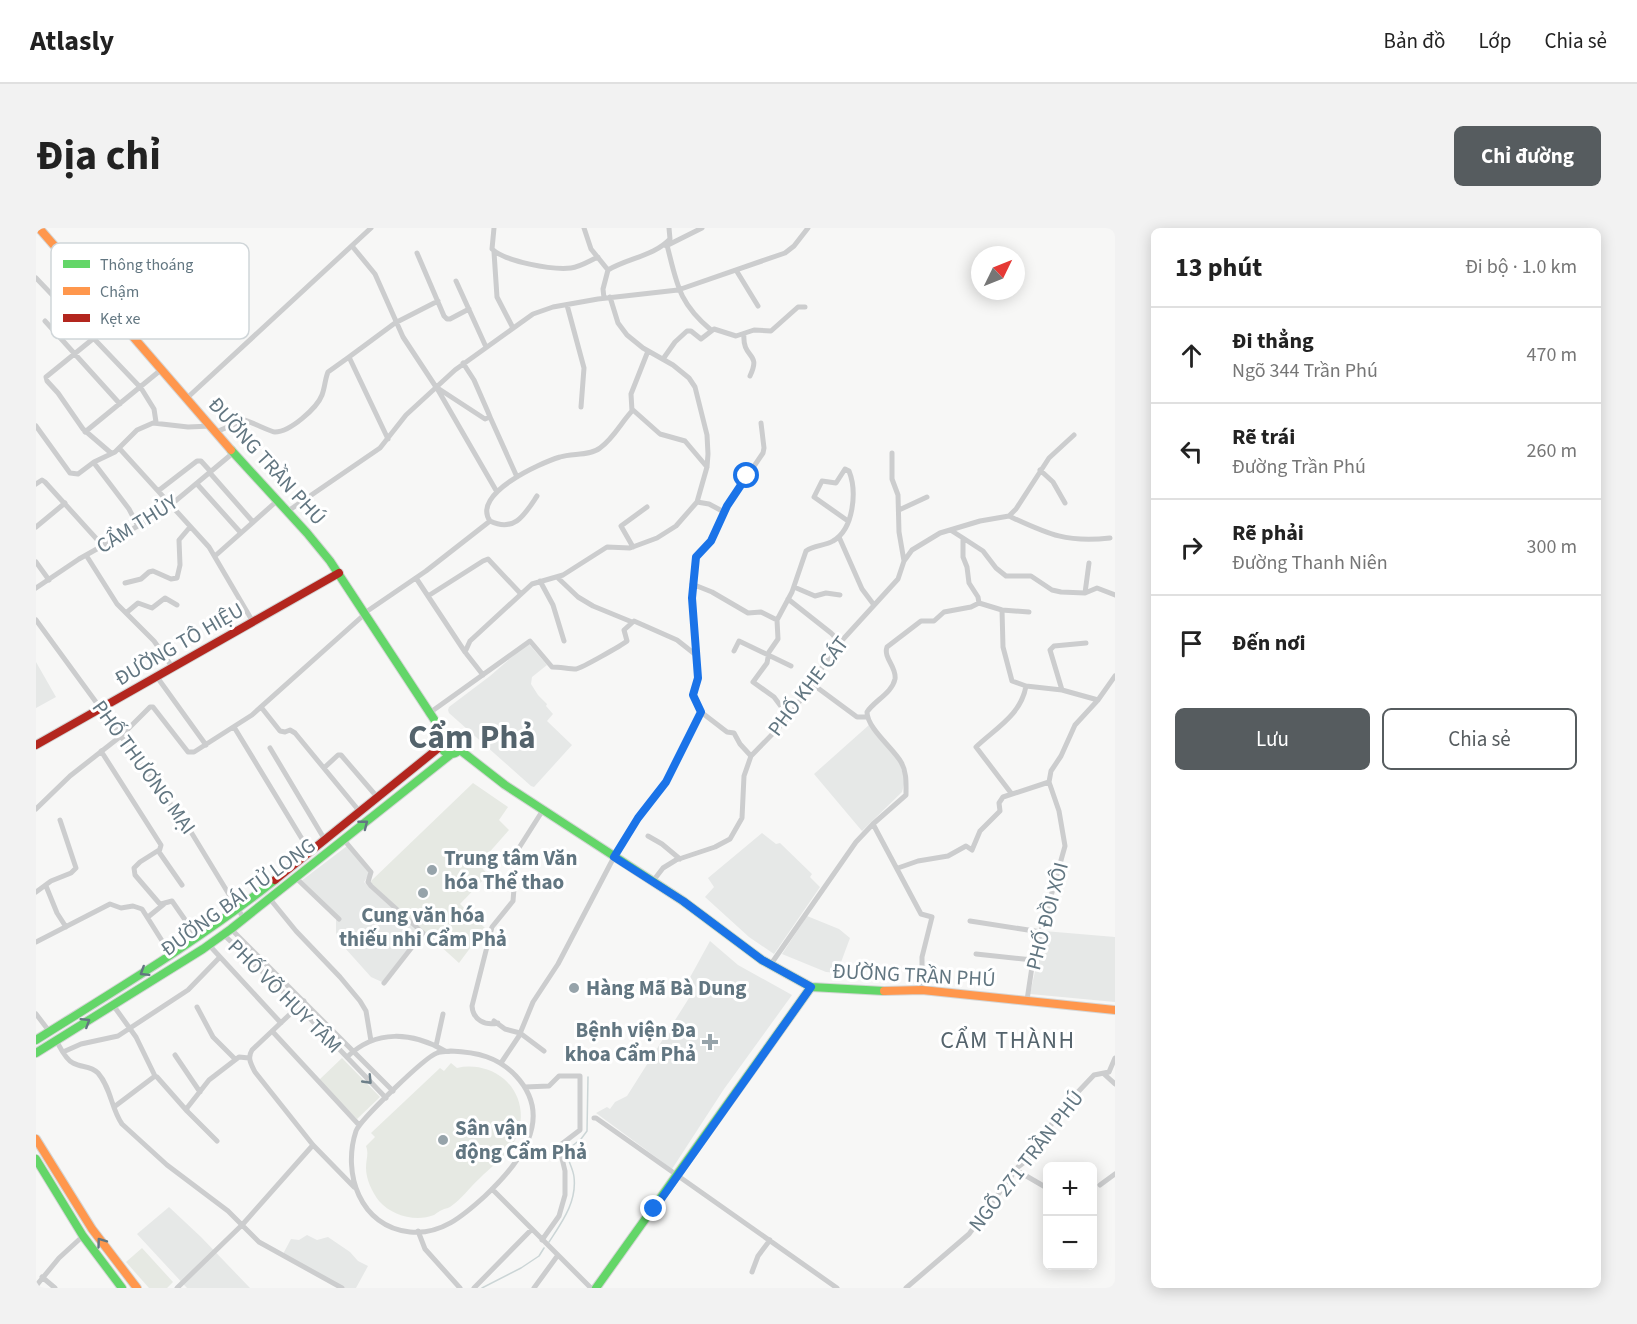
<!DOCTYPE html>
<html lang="vi">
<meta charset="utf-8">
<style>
:root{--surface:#fff;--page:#f2f2f2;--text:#222;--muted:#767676;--line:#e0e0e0;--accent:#565c5f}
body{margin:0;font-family:"Source Sans 3",sans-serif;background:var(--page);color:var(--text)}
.controls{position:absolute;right:18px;bottom:18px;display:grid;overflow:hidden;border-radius:9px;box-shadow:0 3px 15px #0003}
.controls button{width:54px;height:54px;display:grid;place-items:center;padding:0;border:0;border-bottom:2px solid var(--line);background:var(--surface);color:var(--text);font:30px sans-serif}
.compass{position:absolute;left:935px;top:18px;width:54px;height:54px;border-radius:50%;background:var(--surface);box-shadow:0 3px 15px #0003;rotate:47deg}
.stop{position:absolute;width:18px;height:18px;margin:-14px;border:4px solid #1a73e8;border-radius:50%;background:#fff}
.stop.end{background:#1a73e8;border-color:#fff;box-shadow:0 2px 6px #0008}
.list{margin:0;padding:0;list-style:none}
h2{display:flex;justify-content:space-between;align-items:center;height:78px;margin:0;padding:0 24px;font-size:26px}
h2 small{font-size:20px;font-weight:400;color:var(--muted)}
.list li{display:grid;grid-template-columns:39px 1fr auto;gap:18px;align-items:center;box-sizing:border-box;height:96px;padding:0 24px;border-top:2px solid var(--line)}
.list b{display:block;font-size:22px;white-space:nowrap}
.list p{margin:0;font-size:20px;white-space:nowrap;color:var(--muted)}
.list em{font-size:20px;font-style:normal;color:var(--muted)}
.actions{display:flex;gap:12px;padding:18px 24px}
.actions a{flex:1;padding:14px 0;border:2px solid var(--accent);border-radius:9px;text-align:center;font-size:21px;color:var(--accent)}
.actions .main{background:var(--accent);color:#fff}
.icon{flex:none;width:33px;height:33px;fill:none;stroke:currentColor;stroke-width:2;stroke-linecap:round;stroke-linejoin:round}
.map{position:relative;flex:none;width:1079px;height:1060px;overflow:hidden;border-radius:9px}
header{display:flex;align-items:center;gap:36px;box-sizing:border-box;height:84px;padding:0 30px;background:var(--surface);border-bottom:2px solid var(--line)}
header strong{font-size:28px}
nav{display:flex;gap:33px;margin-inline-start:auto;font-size:21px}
.intro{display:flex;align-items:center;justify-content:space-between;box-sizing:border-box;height:144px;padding:0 36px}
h1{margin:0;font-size:42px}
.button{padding:15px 27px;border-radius:9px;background:var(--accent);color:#fff;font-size:21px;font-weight:700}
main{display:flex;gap:36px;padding:0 36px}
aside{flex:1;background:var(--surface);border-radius:9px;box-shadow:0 3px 15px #0003}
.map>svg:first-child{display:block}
.built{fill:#e6e8e7}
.green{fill:#e6e9e3}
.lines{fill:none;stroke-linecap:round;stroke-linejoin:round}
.stream{stroke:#cbd5d6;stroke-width:1.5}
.fast-casing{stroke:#d4d5d5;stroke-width:10}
.slow-casing{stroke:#d4d5d5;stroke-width:10}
.jam-casing{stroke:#d4d5d5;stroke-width:10}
.street{stroke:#cccdce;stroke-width:5}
.fast{stroke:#63d668;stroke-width:8}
.slow{stroke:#ff974d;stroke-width:8}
.jam{stroke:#b3261e;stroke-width:8}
.oneway{stroke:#627681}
.oneway2{stroke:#6d7f89}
.route{stroke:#1a73e8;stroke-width:8}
.poi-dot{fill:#96a3aa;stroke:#fff;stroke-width:2}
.labels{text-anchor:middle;stroke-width:6;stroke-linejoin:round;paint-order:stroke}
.street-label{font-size:21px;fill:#627681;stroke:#fff}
.poi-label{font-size:21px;font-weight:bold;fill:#627681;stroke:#fff;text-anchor:start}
.quarter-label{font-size:24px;letter-spacing:1.5px;fill:#54636c;stroke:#fff}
.town-label{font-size:33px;font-weight:bold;fill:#54636c;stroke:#fff}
.key{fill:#fff;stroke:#d0d6d9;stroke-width:1.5}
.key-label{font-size:16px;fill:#627681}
</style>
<header>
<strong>Atlasly</strong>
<nav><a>Bản đồ</a><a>Lớp</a><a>Chia sẻ</a></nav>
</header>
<div class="intro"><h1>Địa chỉ</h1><a class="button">Chỉ đường</a></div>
<main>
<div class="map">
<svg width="1079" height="1060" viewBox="0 0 1079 1060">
<rect width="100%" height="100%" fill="#f7f7f6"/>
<!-- built -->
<path class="built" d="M492,415L511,437L496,449L495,456L502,467L511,476L510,478L517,486L511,493L536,517L498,559L495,558L413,485L412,482L413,479L454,448Z
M0,434L20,469L0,480Z
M833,497L863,534L868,549V556L866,564L826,603L778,546Z
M726,605L740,616L744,615L776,646L774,649L784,659L738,726L713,709L669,669L678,659L672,650Z
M311,618L332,644V648L328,654L384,706L346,754L335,749L300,710V686L265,653Z
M771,688L803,701L814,710L801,745L790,744L746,726Z
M1008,703L1079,709V774L994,766Z
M674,713L702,737L756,767L688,861L636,941L560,885L571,879L574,881L579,874L591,868L660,759L652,753Z
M133,979L165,1009L214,1060H151L101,1006Z
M271,1007L281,1012L292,1009L314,1024L322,1033L332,1038L320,1060H309L247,1026L255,1011L263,1012Z"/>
<!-- green -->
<path class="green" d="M437,555L472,579L463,592L473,602L443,636L452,647L424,676L449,700L423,735L336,656L335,653Z
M306,830L344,869L321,891L283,852Z
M415,835L421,840C438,836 456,841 468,851C489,869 490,900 473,921C465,932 453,941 444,950C434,959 425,972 414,979C411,981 409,980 406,982C403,983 401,985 398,987C380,994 356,988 343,973C336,964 330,951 330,940C330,931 333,926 330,918L339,909L335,905L404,840L408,843Z
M106,1020L137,1054L131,1060H113L90,1034Z"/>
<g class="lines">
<!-- stream -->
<path class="stream" d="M513,1014C526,994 541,974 538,949C537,939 530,931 531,922L545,911L551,903L552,849
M446,1060L485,1040L503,1028L508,1020"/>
<defs>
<path id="fast" d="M195,222L271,305L294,333L409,508
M405 516a10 10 0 1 1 20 0a10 10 0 1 1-20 0Z
M424,522L469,557L647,673L726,732L775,759L848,763
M0,812C81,761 164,712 239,652
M0,825L167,721L195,701L414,527
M0,931L47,1008L86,1060
M560,1060L775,759"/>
<path id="slow" d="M3,0L195,222
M848,763L886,762L1079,782
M0,911L56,1001L101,1060"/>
<path id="jam" d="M0,517L303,345
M239,652L405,518"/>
</defs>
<!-- fast casing -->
<use href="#fast" class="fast-casing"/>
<!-- slow casing -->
<use href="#slow" class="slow-casing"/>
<!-- jam casing -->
<use href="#jam" class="jam-casing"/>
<!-- street -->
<path class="street" d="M458,0L456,21C470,34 516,42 535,40C544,39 553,33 562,29
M548,0L555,21L572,42L567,61L568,70
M631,17C641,56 642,74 675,102
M316,18L339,46L367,109L400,159L449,191L454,189L452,184L438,152L427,135
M630,18L666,0
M458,24L461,69L477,100
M381,25L408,88L411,91H414L433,81
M572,42C592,30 618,28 634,11L633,0
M700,42L722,78
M0,50L105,160L118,181L120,194
M420,53L450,119
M531,77L548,140L545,179
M9,93L84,176
M708,106C706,132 726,123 714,148
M58,110L10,149L11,153L22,165L47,201L75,225
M313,129L359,95L402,73
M627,131L639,114L651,103H655L665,111L678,101L700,108L718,102L735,103L762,79H769
M402,162L461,264
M151,170L335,0
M596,183L595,166L612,123
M454,189L481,249
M0,198L34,245L42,246L58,234L79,224L101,202L117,195L152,199L175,198
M49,204L126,141
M180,204L208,192C216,194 235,204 239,204C254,204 281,180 286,167C289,159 289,151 292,144L313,129L352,211
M83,220L173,319L217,394
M58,235L93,281L102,298
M1004,242L1017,254L1029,275
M174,245L217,294
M0,256L6,252L9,254L67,318
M161,256L205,305
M122,263L161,233H165L175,244
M661,274L673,276L688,284
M863,282L891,269
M252,283L344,220L370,187L419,142L497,86L517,79L562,71L642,62L749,25L758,18L772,0
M973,288C1012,306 1030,315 1074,310
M454,293C435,266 504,235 524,229C536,225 554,228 564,220C578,210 586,193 597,182L624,206L649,213L671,239
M454,293C479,305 489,286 501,268
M0,299L29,275
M803,309L826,361L838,377
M927,310L947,323L960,340L970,348H995L1016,362L1025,364L1049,365L1061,360L1079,367
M597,319L585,298L611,279
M50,327L81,376L118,413L137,440
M179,328L242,272
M868,333L876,322L904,305L944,293L973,288L980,281L1013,230L1038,207
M0,334L13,352
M380,350L429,424
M522,350L542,369L557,378L596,394
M504,353L517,377L528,413
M89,355L105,351L113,344L117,343L135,351L141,350L144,337L143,312L154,299
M656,356L676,364L712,385L725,384L741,392L756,364L770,323C778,317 789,318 797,313C818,301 821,263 813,243L809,241L800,255L786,253L778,269L812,293
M758,359L779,368L790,365L804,367
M0,360L43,331L125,285L197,225
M1049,365L1053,335
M392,368L447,333L452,331L485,366
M752,371L795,405L798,408L800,419
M943,375L966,382L993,384
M966,382L967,419L976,453L990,458L1026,462L1062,472
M330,384L390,343L454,293
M90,385L102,375L116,380L129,370L141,377
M0,392L155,604L208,691
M741,392L742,411L733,424L731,435L717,454L738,469L753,489
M698,423L703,413L755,438
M447,447L429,424L434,413L496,356L527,347L571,319L594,320L621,310L640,298L661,274L671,239L672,226L671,207L659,159L653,150L637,137L607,120L591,107L582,95L574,69
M121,449L170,517
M775,455L821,489H831
M1026,462L1014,422L1018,418L1050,415
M225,479L244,503L249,504L254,502L259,505L324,584
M665,484L691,504L698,505L704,516L715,528
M392,486L494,413L516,439C524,439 533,441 540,441C546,440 586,417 591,413L588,402L598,393L641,412L660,427
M198,499L274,624
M234,520L289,612
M65,523L125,617L123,624L146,657
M288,540L302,527H305L342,570
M975,565L940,519C960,500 985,487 990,458
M0,581L34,548L85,508L114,479H117L152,524H158L216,487L330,385
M837,596L885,686L896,689L886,729V762
M612,608L626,616L644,631
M308,612L335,644L332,654L335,658L387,705L348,755
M123,622L104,634L98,640L99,647L123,675L125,676L136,673L161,709
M862,640L882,633L912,628L930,618L936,622L944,603L964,583L963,575L967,569L1013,554
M260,650L303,691
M617,653L627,640L640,632L679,619L694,611L706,590L708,548L715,528L753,489L800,419L862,351L868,333L863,304L862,267L856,251V225
M10,658L21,685L30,699
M0,664L15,653L35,645L40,640L24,592
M234,671L260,703L304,749L324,773L330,783L335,813
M112,689L128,676
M934,693L1005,704
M195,701L357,863
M187,706L262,778L350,870
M0,714L74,676L85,680L97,678L106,681L135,727
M173,717L245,795
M940,726L997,732
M735,736L820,614L837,596L870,567C870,556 871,544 865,534C857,520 831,500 831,484C838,473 856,465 859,451C861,439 847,430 851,419L885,393H898L908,384L935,379L943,375L942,369L933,355L931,339L927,329V310L916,303
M991,772L997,732L1029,618L1023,583L1013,554L1015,543L1025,528L1039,497L1062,472L1079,448
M268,773L216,822C211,830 215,836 219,844L277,917L318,959
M77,777L100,809L119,848
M161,779L177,809L199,831
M0,786L13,803
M458,793L469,801L484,805L508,823
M462,795C449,798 437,792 436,778L456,699L477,673L481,623L507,582
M236,803L323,897
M20,812C24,819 29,831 37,835C46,840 54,837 62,845C75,860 75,880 86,896L131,937L192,983L223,1014L306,1060
M400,818L407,786
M415,823C441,824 462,829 480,848C520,891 482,937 449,968C427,988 405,1007 374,1004C324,999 306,945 320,903C324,892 389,829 401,825C405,823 411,824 415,823Z
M27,824L45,816L82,808L152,762L184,729
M139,827L164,864
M311,829C340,801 376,804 409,823
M465,835L483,808L497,774L522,736L578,629L602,590L630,554L665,484L657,467L662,450L656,370L660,329L675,313L691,278L727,225L728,220L725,195
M1068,846L1079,856
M489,859L513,858L523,848H544V902L523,918L529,943V967L523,988L506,1012
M78,879L119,848L121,849L151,883
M558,890H560L801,1060
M181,913L151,883V880L173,852L203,829L213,830
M980,942L1011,960
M1064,957L1079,946
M456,961L555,1060
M382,1003L389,1021L424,1060
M716,1044L722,1028L734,1012
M6,1049L19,1060
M0,1058L23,1030L47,1008
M141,1060L207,996L277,917
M438,1060L496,1001
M498,1060L522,1027
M870,1060L933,1006L982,939L1003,923L1004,916L1022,885L1058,847L1073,844L1079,830"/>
<!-- fast -->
<use href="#fast" class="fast"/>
<!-- slow -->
<use href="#slow" class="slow"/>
<!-- jam -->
<use href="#jam" class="jam"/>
</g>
<!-- one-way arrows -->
<defs><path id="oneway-chevron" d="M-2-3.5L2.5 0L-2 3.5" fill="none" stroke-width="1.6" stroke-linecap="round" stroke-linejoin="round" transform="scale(1.5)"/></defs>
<g class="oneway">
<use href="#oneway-chevron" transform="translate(328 596) rotate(-38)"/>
<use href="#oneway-chevron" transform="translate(108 744) rotate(148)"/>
<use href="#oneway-chevron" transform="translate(50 794) rotate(-32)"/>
<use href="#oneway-chevron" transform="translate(65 1014) rotate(-126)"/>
</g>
<use class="oneway2" href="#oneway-chevron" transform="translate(332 852) rotate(46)"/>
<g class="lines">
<!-- route -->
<path class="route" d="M618,981L775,759L726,732L647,673L578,629L602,590L630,554L665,484L657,467L662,450L656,370L660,329L675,313L691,278L711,248"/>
</g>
<!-- markers -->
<g class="poi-dot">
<circle cx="396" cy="642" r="6"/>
<circle cx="387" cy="665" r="6"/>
<circle cx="538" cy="760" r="6"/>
<path d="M671 805h6v6h6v6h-6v6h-6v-6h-6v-6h6z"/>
<circle cx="407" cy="912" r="6"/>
</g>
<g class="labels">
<!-- street labels -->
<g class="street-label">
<text transform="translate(231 233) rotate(48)" y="7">ĐƯỜNG TRẦN PHÚ</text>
<text transform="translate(101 296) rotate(-32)" y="7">CẨM THỦY</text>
<text transform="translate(143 416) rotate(-30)" y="7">ĐƯỜNG TÔ HIỆU</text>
<text transform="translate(772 458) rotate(-53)" y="7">PHỐ KHE CÁT</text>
<text transform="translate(108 539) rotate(54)" y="7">PHỐ THƯƠNG MẠI</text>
<text transform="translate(202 669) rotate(-36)" y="7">ĐƯỜNG BÁI TỬ LONG</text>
<text transform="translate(1011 688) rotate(-75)" y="7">PHỐ ĐỒI XÔI</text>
<text transform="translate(878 747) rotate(3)" y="7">ĐƯỜNG TRẦN PHÚ</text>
<text transform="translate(249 768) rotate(45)" y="7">PHỐ VÕ HUY TÂM</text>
<text transform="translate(990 933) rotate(-52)" y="7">NGÕ 271 TRẦN PHÚ</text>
</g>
<!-- poi labels -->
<g class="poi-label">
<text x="408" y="637">Trung tâm Văn<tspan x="408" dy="24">hóa Thể thao</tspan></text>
<text x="387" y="694" text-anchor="middle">Cung văn hóa<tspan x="387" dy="24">thiếu nhi Cẩm Phả</tspan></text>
<text x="550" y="767">Hàng Mã Bà Dung</text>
<text x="660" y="809" text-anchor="end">Bệnh viện Đa<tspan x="660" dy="24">khoa Cẩm Phả</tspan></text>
<text x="419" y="907">Sân vận<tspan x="419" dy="24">động Cẩm Phả</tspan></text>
</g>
<!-- quarter labels -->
<g class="quarter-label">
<text x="972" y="820">CẨM THÀNH</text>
</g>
<!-- town labels -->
<g class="town-label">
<text x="436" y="520">Cẩm Phả</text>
</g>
</g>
<!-- legend -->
<rect x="15" y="15" width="198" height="96" rx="9" class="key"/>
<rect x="27" y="32" width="27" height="8" fill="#63d668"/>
<rect x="27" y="59" width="27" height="8" fill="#ff974d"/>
<rect x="27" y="86" width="27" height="8" fill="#b3261e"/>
<g class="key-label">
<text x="64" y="42">Thông thoáng</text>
<text x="64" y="69">Chậm</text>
<text x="64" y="96">Kẹt xe</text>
</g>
</svg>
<div class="controls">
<button>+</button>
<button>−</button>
</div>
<svg class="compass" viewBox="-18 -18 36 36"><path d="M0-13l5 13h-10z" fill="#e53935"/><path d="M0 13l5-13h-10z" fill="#767676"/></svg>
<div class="stop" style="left:711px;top:248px"></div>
<div class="stop end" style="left:618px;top:981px"></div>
</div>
<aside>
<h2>13 phút<small>Đi bộ · 1.0 km</small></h2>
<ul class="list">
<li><svg class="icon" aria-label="ahead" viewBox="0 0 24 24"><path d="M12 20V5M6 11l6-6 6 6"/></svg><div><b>Đi thẳng</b><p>Ngõ 344 Trần Phú</p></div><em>470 m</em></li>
<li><svg class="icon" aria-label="left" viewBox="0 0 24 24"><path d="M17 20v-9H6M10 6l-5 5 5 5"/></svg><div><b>Rẽ trái</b><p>Đường Trần Phú</p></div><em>260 m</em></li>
<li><svg class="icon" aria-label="right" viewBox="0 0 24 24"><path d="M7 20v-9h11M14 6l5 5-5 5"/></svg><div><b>Rẽ phải</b><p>Đường Thanh Niên</p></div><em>300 m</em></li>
<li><svg class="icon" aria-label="arrive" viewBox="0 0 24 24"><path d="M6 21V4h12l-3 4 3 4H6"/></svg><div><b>Đến nơi</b></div></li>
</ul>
<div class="actions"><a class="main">Lưu</a><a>Chia sẻ</a></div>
</aside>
</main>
